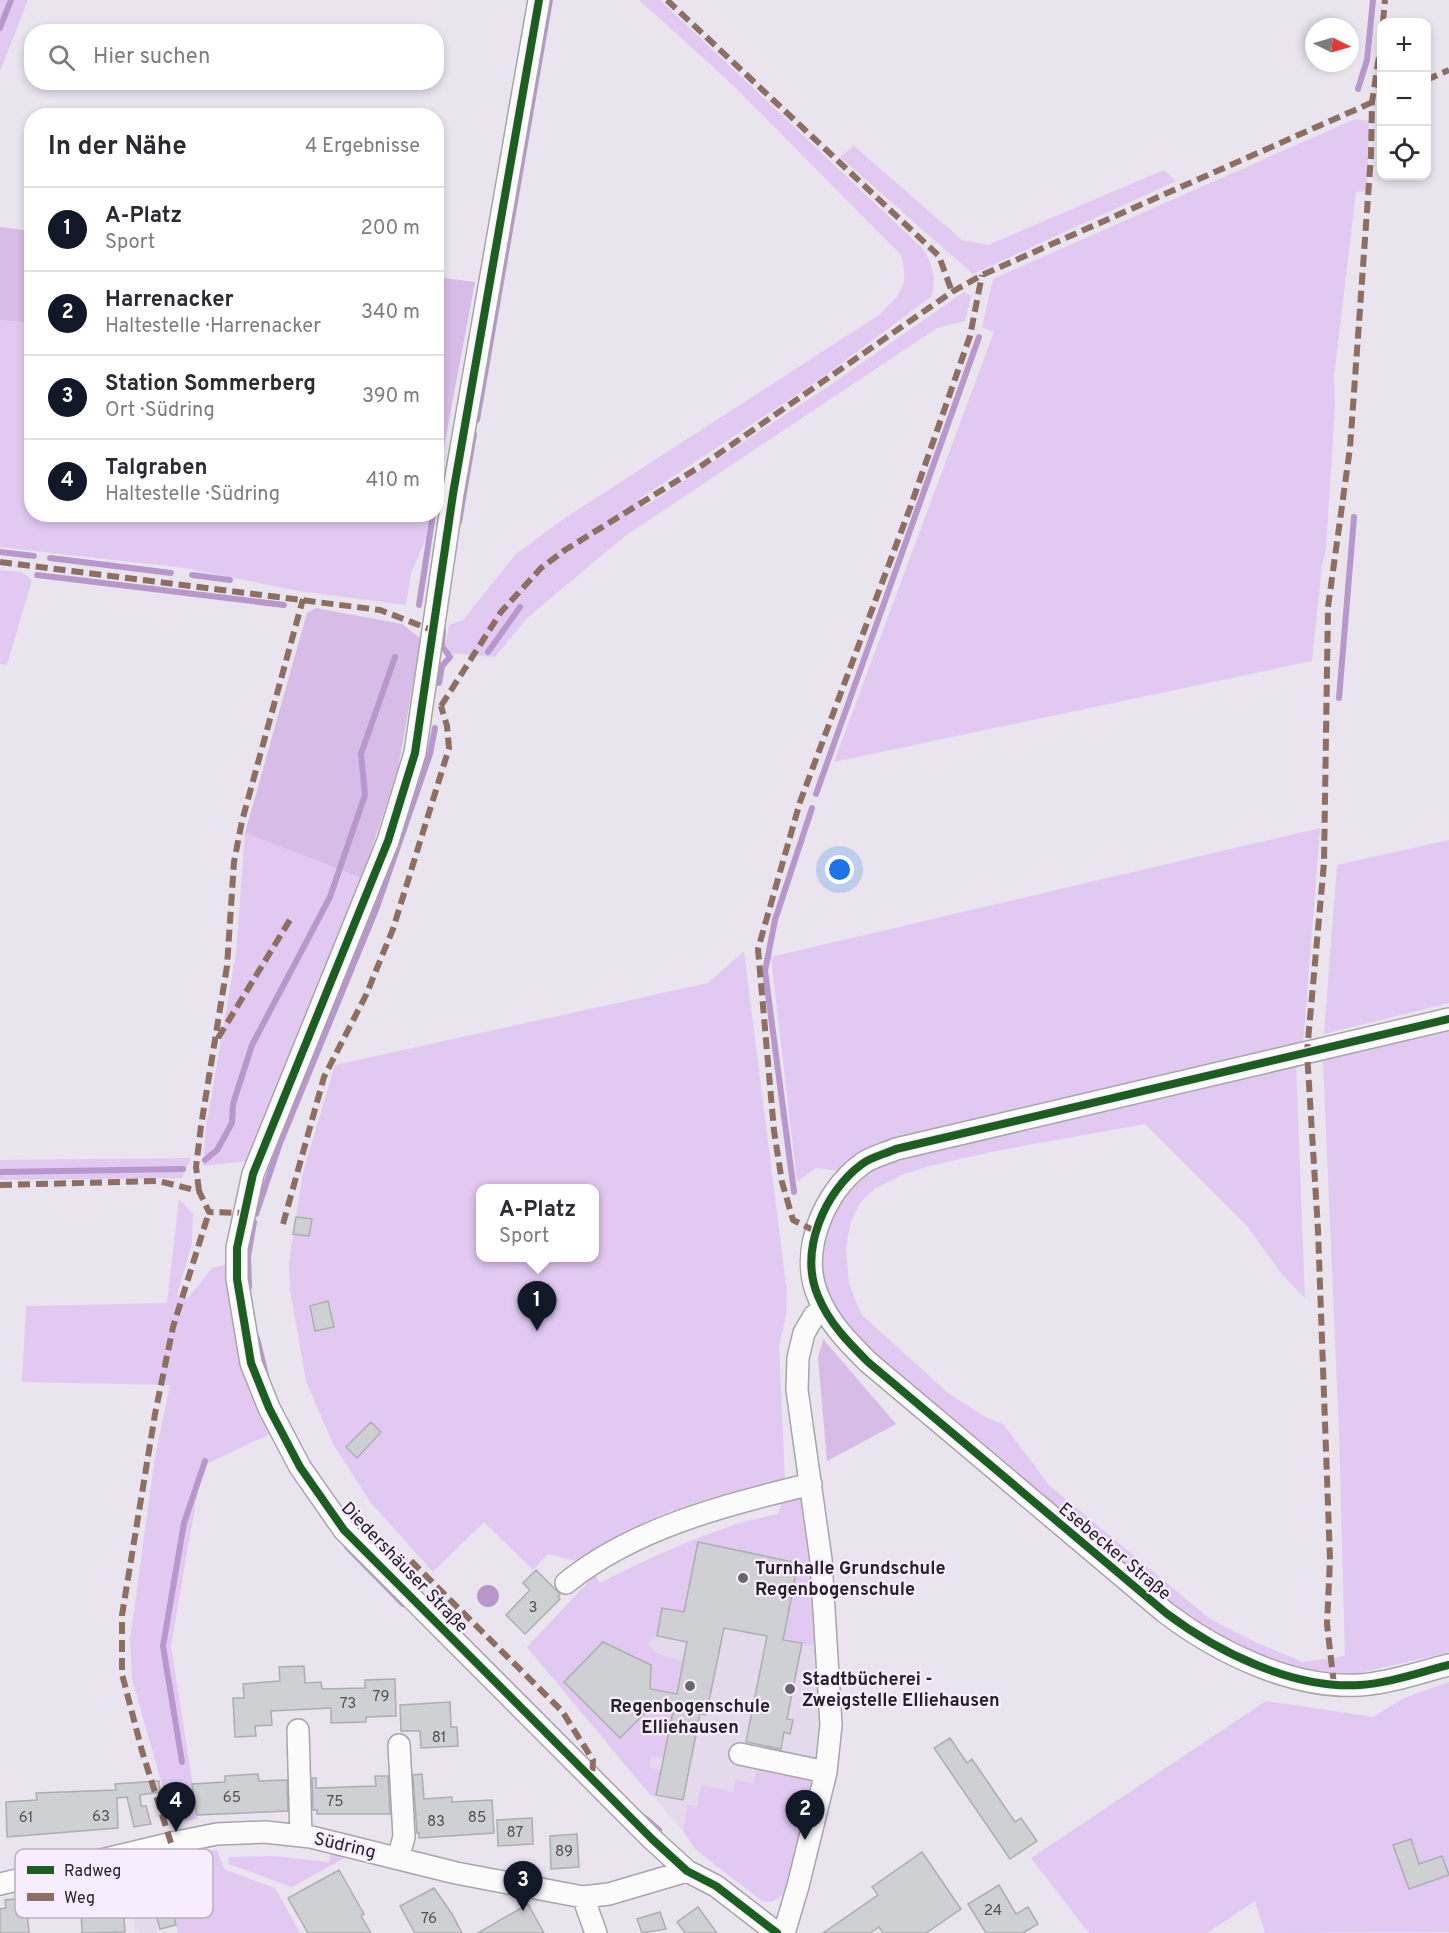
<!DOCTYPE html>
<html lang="de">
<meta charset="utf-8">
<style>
:root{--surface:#fff;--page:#f7f7f7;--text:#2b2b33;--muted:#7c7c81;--line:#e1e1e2;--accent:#111827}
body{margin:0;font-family:Overpass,sans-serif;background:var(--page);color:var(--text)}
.controls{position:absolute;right:18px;top:18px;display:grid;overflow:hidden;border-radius:12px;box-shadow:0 3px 9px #0003}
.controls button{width:54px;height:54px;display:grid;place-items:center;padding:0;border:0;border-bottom:2px solid var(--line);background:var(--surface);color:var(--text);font:30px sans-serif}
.compass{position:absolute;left:1305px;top:18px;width:54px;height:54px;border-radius:50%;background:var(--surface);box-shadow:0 3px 9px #0003;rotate:95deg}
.you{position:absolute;left:840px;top:870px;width:21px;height:21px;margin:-15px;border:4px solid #fff;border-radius:50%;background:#1a73e8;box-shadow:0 0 0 9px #1a73e833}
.badge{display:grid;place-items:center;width:39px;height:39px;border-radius:50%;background:var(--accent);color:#fff;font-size:20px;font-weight:700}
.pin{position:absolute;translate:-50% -50px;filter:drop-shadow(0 2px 3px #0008)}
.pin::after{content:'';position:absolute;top:32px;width:21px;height:18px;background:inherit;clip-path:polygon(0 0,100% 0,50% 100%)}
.popup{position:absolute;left:476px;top:1184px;width:123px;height:78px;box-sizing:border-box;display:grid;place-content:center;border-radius:12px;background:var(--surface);filter:drop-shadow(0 2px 4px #0005);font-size:20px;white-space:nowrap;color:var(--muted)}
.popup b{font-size:22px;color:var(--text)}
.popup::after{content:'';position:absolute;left:50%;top:100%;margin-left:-12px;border:12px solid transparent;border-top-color:var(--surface)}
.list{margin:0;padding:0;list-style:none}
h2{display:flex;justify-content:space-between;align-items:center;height:78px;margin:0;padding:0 24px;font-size:26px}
h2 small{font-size:20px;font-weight:400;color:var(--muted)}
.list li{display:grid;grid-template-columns:39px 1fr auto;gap:18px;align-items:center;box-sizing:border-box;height:84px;padding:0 24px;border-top:2px solid var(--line)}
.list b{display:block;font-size:22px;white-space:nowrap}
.list p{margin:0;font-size:20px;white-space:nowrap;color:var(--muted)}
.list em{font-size:20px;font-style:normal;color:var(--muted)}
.icon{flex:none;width:33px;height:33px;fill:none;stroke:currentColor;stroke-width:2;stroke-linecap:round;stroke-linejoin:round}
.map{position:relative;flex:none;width:1449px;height:1933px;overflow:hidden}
.search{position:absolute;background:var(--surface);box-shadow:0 3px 9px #0003;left:24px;top:24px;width:420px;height:66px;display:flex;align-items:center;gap:15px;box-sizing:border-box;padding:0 21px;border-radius:24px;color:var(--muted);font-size:22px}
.panel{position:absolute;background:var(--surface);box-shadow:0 3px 9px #0003;left:24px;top:108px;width:420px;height:414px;border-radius:24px}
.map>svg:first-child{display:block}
.built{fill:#e5daec}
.green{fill:#e2c9f2;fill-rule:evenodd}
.forest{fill:#d7bce8}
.water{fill:#b898cc}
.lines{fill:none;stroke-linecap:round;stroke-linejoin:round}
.stream{stroke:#b898cc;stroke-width:6}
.building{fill:#ced0d3;stroke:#acaeb0;stroke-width:1.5}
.minor-casing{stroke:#a8a4ab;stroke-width:24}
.minor{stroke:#fcfbfc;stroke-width:21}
.quiet{stroke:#8d6e63;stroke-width:6;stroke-dasharray:12 6;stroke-linecap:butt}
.cycleway-casing{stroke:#f8edff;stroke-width:11}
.cycleway{stroke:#1b5e20;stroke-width:8}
.poi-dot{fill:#6a666d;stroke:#f8edff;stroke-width:2}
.labels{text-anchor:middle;stroke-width:4.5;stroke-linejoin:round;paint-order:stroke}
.number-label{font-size:15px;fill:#524f54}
.street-label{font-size:18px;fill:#262228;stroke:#f8edff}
.poi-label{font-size:18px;font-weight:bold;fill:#262228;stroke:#f8edff;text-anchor:start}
.key{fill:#f8edff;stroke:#b9b0be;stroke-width:1.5}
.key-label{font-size:16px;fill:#262228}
</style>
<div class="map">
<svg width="1449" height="1933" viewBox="0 0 1449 1933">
<rect width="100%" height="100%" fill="#e9e4ee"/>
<!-- built -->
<path class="built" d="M783,1498H802L824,1724L814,1786L754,1784L697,1806L689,1804L683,1831L527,1647L595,1575L600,1583L693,1540L742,1521L778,1514Z
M159,1858L176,1925L157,1930V1933H139V1930L135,1931L128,1866Z"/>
<!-- green -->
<path class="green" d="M0,0H28L0,71Z
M639,0H660L923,249C933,265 936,277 932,296L819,380L639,499L644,507L826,388L964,292L971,296L965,321L937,328L625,536L527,618L495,657L450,653L446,644L449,625L463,620L516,554L562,520L879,315C901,294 910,286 901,255L733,85Z
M1355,119L1369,121L1367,191L1356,192L1334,377L1335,405L1326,548L1322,565L1312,661L834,762L994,332L982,327L993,279Z
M854,146L962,240L988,245L1164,170L1176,181L973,274L840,157Z
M0,320L31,323L32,514L431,515L426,538L411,573L406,605L299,591L185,568L0,547Z
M0,570L21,572L32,580L7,665L0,664Z
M1320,828L1303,1046L840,1171L816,1168L797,1182L771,957Z
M245,833L362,878L247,1161L203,1166L206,1127L236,954Z
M1449,840V1003L1324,1034L1337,865Z
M744,951L787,1292L786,1317L779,1345L785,1479C714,1495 638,1515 580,1562L548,1554L533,1570L484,1522L433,1572L371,1503L333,1444L306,1381L290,1289L289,1263L303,1172L335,1065L708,983ZM480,1188H594V1258H480Z
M1449,1031V1652L1347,1676L1317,1673L1285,1665L1228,1643L1184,1616L869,1352C849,1329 829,1305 822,1274C812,1227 851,1178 891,1160L1296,1063L1305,1298L1281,1273L1247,1226L1145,1124L990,1152L926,1167L904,1174L874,1189L860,1203L850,1224L846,1249L849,1284L861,1314L948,1393L987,1418L1003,1424L1049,1485L1210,1619L1257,1643L1303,1662L1345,1656L1339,1432L1323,1061Z
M191,1158L182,1178L0,1180V1160Z
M179,1199L193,1214L192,1243L177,1295L188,1298L212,1268L227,1264L272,1433L202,1466L171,1646L198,1819L173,1823L132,1679L130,1640L155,1457L170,1385L22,1382L26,1306L167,1303Z
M798,1495L806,1505L819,1645L804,1646L802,1643L783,1640L688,1594L684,1612L662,1608L657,1636L647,1644L658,1654L683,1661L664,1758L651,1756L649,1767L661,1770L656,1795L651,1796L527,1647L595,1575L600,1583C657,1554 715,1527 778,1514L783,1498Z
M1449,1682V1932L1265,1933L1255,1901L1207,1933H1089L1031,1858L1266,1701L1373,1717L1404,1698Z
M758,1763L804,1774L814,1786L805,1819H802L799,1830L801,1832L784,1892C779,1900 772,1903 762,1901L696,1850L683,1831L688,1804L697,1806L701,1785L733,1792L735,1780L754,1783Z
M217,1850L224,1869L275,1888L300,1933H178L159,1858Z
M331,1850L350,1855L292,1887L229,1864L228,1857L272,1856L329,1862Z"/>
<!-- forest -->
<path class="forest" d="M0,227L31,231V323L0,320Z
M437,277L475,282L441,463L436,462Z
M316,608L402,624L421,639L398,769L362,878L245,833L307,613Z
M823,1339L896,1424L827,1461L818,1358Z"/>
<!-- water -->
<path class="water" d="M477 1596a11 11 0 1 1 22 0a11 11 0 1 1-22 0Z"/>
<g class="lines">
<!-- stream -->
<path class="stream" d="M0,28L11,0
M1358,89L1367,60L1373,0
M477,420L550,0
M436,494L441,463
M459,522L474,434
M0,552L34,556
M50,558L171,573
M37,575L284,605
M192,575L230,580
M419,605L433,514
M488,652L520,607
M439,683L442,666L450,657L442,646L443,630
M1339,698L1354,517
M816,794L979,337
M205,1160L217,1150L232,1123L233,1104L252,1045L330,897L365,795L361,754L395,657
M0,1172L183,1169
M794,1192L765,971L775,920L812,808
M256,1214L280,1143L377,907L430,754L435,728
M249,1287L248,1257L254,1222
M257,1338L266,1375
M347,1547L403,1604
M182,1762L163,1646L184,1523L205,1461
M645,1818L659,1830"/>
</g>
<!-- building -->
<path class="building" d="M296,1217L312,1219L309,1236L293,1234Z
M328,1301L334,1327L315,1331L310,1306Z
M371,1422L381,1432L357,1458L346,1447Z
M698,1542L798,1563L783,1640L802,1643L787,1719L793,1720L790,1734L784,1732L781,1749L746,1742L767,1636L724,1628L706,1715L700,1714L683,1800L656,1795L673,1712L650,1708L620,1738L564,1682L603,1642L651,1665L650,1689L677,1694L687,1642L657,1636L662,1608L684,1612Z
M536,1570L560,1594L558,1597L560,1599L525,1634L506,1615L530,1590L523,1583Z
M304,1666L305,1683L321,1682L322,1689L365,1688V1680L395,1679L396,1716L366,1717V1722L331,1723V1708L271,1711L272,1725L255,1726L256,1736L235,1737L233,1698H244L243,1684L280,1681L279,1667Z
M450,1702L451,1727H457L458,1746L421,1748L420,1731H401L400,1705Z
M950,1738L967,1763L972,1759L1015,1822L1021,1818L1037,1841L1010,1859L934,1748Z
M258,1774L259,1781L287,1780L288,1811L197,1815L192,1784L225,1782V1776Z
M422,1774L424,1799L452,1797V1802L492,1800L494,1833L419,1838V1833H417L413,1775Z
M375,1776H388L390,1814H317V1810H313L312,1778H316V1788L376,1786Z
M159,1781L160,1792L140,1795L141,1806H146L151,1824L134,1827L127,1797L117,1798L118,1828L7,1837L6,1802L37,1800L36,1793L116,1790L115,1784Z
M532,1818L533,1844L498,1846L497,1820Z
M577,1834L579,1867L551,1869L550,1836Z
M1411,1839L1419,1864L1442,1856L1449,1875L1409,1889L1393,1845Z
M922,1852L961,1909L926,1933H883L879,1927L870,1933H823L878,1895L872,1887Z
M161,1867L176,1925L160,1929L145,1871Z
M339,1870L364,1914L361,1916L371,1933H308L288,1898Z
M999,1885L1016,1914L1028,1907L1038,1924L1023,1933H986L968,1904Z
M122,1886L125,1932L82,1933L80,1888Z
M434,1888L452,1914L462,1933H415L400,1906Z
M26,1898L29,1933H0V1909L6,1908L5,1900Z
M528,1904L544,1933H478Z
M698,1907L717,1933H685L677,1922Z
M660,1912L666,1929L642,1933L637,1919Z"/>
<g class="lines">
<defs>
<path id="minor" d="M539,0L453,494L415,753L388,841L253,1174L237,1248V1279L251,1363L269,1408L300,1467L344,1530L652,1839L687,1871L716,1886L777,1933
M1449,1019L896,1149C885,1154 871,1157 862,1164C824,1192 799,1251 818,1296C829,1323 848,1342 868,1362L1166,1613C1219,1653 1293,1689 1360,1685C1390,1683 1420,1672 1449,1665
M566,1583C635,1527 726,1505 811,1484
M298,1730L301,1836
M740,1754L826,1772
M398,1858L404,1837L399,1745
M0,1884L177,1842L217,1834L265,1832L311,1837L456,1873L583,1897L609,1894L687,1871
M583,1897L596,1933
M784,1933L798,1886L826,1772L831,1725L821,1560L797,1390L798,1358L804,1333L814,1316L824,1308"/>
</defs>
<!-- minor casing -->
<use href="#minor" class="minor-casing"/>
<!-- minor -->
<use href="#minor" class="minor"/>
<!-- quiet -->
<path class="quiet" d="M667,0L939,256L952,292
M1383,22L1385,0
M1426,80L1449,70
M0,562L380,610L432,630
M441,706L501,612L541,568L565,550L701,466L952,292L982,275L1382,98
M218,1038L293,915
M0,1185L158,1181L199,1191L209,1212L242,1213
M199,1191L196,1167L201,1126L227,966L234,862L242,821L303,599
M283,1224L324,1077L366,995L393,929L449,748L447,726L441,706
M815,1231L793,1220L782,1182L774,1131L758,949L800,802L910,508L970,336L982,275
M411,1561L562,1711L593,1760L592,1779
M1334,1685L1327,1624L1330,1560L1318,1230L1307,1052L1324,863L1328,607L1350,448L1371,155L1372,102L1382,37
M171,1843L142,1751L122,1674V1615L155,1414L173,1327L209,1212"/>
<defs>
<path id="cycleway" d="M539,0L453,494L415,753L388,841L253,1174L237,1248V1279L251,1363L269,1408L300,1467L344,1530L652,1839L687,1871L716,1886L777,1933
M1449,1019L896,1149C885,1154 871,1157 862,1164C824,1192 799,1251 818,1296C829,1323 848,1342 868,1362L1166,1613C1219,1653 1293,1689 1360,1685C1390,1683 1420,1672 1449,1665"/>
</defs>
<!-- cycleway casing -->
<use href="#cycleway" class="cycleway-casing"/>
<!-- cycleway -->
<use href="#cycleway" class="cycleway"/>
</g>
<!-- markers -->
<g class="poi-dot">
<circle cx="743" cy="1578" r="6"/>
<circle cx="690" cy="1686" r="6"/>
<circle cx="790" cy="1689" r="6"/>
</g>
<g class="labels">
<!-- number labels -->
<g class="number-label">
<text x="533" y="1612">3</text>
<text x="381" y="1701">79</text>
<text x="348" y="1708">73</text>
<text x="439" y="1742">81</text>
<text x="232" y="1802">65</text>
<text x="335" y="1806">75</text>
<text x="101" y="1821">63</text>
<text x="26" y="1822">61</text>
<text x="477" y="1822">85</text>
<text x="436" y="1826">83</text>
<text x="515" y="1837">87</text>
<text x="564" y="1856">89</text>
<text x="993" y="1915">24</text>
<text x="429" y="1923">76</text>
</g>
<!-- street labels -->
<g class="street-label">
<text transform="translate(1115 1551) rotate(40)" y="6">Esebecker Straße</text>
<text transform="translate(405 1567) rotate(46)" y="6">Diedershäuser Straße</text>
<text transform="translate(345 1845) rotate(13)" y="6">Südring</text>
</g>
<!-- poi labels -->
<g class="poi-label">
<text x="755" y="1574">Turnhalle Grundschule<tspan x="755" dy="21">Regenbogenschule</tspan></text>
<text x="802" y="1685">Stadtbücherei -<tspan x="802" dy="21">Zweigstelle Elliehausen</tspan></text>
<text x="690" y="1712" text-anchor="middle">Regenbogenschule<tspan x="690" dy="21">Elliehausen</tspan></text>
</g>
</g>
<!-- legend -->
<rect x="15" y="1849" width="198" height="69" rx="9" class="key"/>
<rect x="27" y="1866" width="27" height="8" fill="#1b5e20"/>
<rect x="27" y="1893" width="27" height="8" fill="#8d6e63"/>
<g class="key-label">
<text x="64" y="1876">Radweg</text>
<text x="64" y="1903">Weg</text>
</g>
</svg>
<div class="controls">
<button>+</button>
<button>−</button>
<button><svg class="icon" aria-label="locate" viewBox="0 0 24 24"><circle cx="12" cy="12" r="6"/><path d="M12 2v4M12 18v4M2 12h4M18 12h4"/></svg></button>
</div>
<svg class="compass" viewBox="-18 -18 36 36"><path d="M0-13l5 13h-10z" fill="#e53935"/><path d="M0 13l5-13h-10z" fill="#7c7c81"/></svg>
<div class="you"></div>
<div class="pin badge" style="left:537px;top:1331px">1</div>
<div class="popup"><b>A-Platz</b>Sport</div>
<div class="pin badge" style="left:805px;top:1840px">2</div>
<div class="pin badge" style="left:523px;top:1911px">3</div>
<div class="pin badge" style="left:176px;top:1832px">4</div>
<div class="search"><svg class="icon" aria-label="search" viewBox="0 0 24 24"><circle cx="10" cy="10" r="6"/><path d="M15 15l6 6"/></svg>Hier suchen</div>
<section class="panel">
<h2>In der Nähe<small>4 Ergebnisse</small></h2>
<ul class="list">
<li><span class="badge">1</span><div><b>A-Platz</b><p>Sport</p></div><em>200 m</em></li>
<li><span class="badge">2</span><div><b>Harrenacker</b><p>Haltestelle · Harrenacker</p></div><em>340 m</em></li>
<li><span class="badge">3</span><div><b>Station Sommerberg</b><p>Ort · Südring</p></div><em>390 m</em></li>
<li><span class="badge">4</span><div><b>Talgraben</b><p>Haltestelle · Südring</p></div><em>410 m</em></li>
</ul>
</section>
</div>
